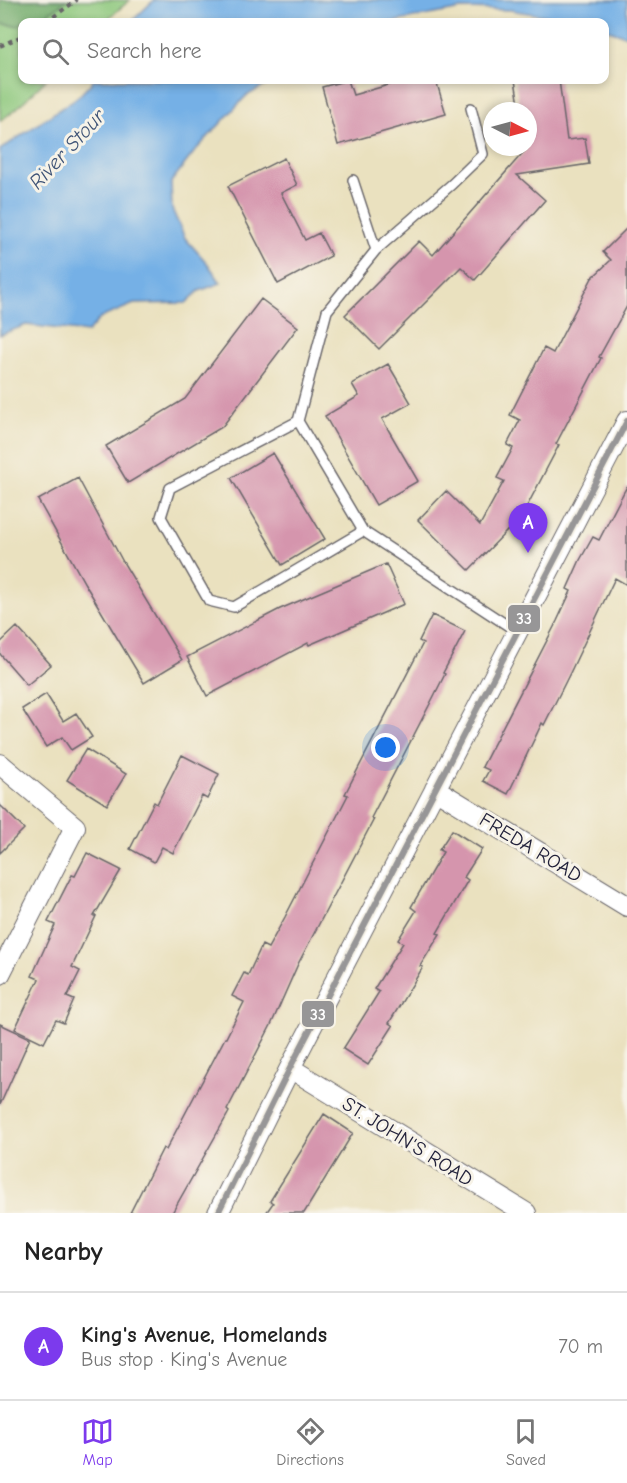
<!DOCTYPE html>
<meta charset="utf-8">
<style>
:root{--surface:#fff;--page:#f6f6f6;--text:#222;--muted:#767676;--line:#e0e0e0;--accent:#7c3aed}
body{margin:0;font-family:"Comic Neue",sans-serif;background:var(--page);color:var(--text)}
.compass{position:absolute;left:483px;top:102px;width:54px;height:54px;border-radius:50%;background:var(--surface);box-shadow:0 3px 9px #0003;rotate:96deg}
.you{position:absolute;left:386px;top:748px;width:21px;height:21px;margin:-15px;border:4px solid #fff;border-radius:50%;background:#1a73e8;box-shadow:0 0 0 9px #1a73e833}
.badge{display:grid;place-items:center;width:39px;height:39px;border-radius:50%;background:var(--accent);color:#fff;font-size:20px;font-weight:700}
.pin{position:absolute;translate:-50% -50px;filter:drop-shadow(0 2px 3px #0008)}
.pin::after{content:'';position:absolute;top:32px;width:21px;height:18px;background:inherit;clip-path:polygon(0 0,100% 0,50% 100%)}
.list{margin:0;padding:0;list-style:none}
h2{display:flex;justify-content:space-between;align-items:center;height:78px;margin:0;padding:0 24px;font-size:26px}
h2 small{font-size:20px;font-weight:400;color:var(--muted)}
.list li{display:grid;grid-template-columns:39px 1fr auto;gap:18px;align-items:center;box-sizing:border-box;height:108px;padding:0 24px;border-top:2px solid var(--line)}
.list b{display:block;font-size:22px;white-space:nowrap}
.list p{margin:0;font-size:20px;white-space:nowrap;color:var(--muted)}
.list em{font-size:20px;font-style:normal;color:var(--muted)}
.icon{flex:none;width:33px;height:33px;fill:none;stroke:currentColor;stroke-width:2;stroke-linecap:round;stroke-linejoin:round}
.map{position:relative;flex:none;width:627px;height:1213px;overflow:hidden}
.search{position:absolute;background:var(--surface);box-shadow:0 3px 9px #0003;left:18px;right:18px;top:18px;height:66px;display:flex;align-items:center;gap:15px;box-sizing:border-box;padding:0 21px;border-radius:12px;color:var(--muted);font-size:22px}
.sheet{height:186px;background:var(--surface)}
nav{display:flex;justify-content:space-around;align-items:center;box-sizing:border-box;height:84px;border-top:2px solid var(--line);background:var(--surface);font-size:16px;color:var(--muted)}
nav a{display:grid;justify-items:center;gap:3px}
nav .on{color:var(--accent)}
.map>svg:first-child{display:block}
.green{fill:#8dc87d;stroke:#58755c;stroke-width:1.5}
.forest{fill:#72ac6c;stroke:#4a6754;stroke-width:1.5}
.water{fill:#75b0e6;stroke:#4c6990;stroke-width:1.5}
.building{fill:#d595ad}
.lines{fill:none;stroke-linecap:round;stroke-linejoin:round}
.lane-casing{stroke:#686569;stroke-width:12}
.street-casing{stroke:#686569;stroke-width:22}
.path{stroke:#686569;stroke-width:4;stroke-dasharray:4.5 4.5;stroke-linecap:butt}
.lane{stroke:#fff;stroke-width:9}
.street{stroke:#fff;stroke-width:20}
.bus-1-casing{stroke:#f7f3e8;stroke-width:10}
.bus-1{stroke:#979697;stroke-width:6}
.labels{text-anchor:middle;stroke-width:6;stroke-linejoin:round;paint-order:stroke}
.street-label{font-size:20px;fill:#22223b;stroke:#f7f3e8}
.water-label{font-size:21px;font-style:italic;fill:#3f5477;stroke:#f7f3e8}
.line-badge{stroke:#f7f3e8;stroke-width:2}
.badge-label{font-size:16px;text-anchor:middle;font-weight:bold;fill:#fff}
</style>
<div class="map">
<svg width="627" height="1213" viewBox="0 0 627 1213">
<rect width="100%" height="100%" fill="#f7f3e8"/>
<filter id="ink" filterUnits="userSpaceOnUse"><feTurbulence type="fractalNoise" baseFrequency=".0167" numOctaves="2"/><feDisplacementMap in="SourceGraphic" scale="12" xChannelSelector="R" yChannelSelector="G"/><feConvolveMatrix kernelMatrix="1 2 1 2 8 2 1 2 1" color-interpolation-filters="sRGB"/></filter>
<filter id="wash" filterUnits="userSpaceOnUse"><feTurbulence type="fractalNoise" baseFrequency=".008" numOctaves="4" result="noise"/><feDisplacementMap in="SourceGraphic" scale="24" xChannelSelector="R" yChannelSelector="G"/><feGaussianBlur stdDeviation="1.35" result="paint"/><feColorMatrix in="noise" values="0 0 0 0 0 0 0 0 0 0 0 0 0 0 0 0 0 1.4 0 .05"/><feComposite in="paint" operator="in"/></filter>
<g filter="url(#wash)">
<rect width="100%" height="100%" fill="#eae1bf"/>
<!-- green -->
<path class="green" d="M0,0H130L104,22H22V80H46L16,109L0,121Z"/>
<!-- forest -->
<path class="forest" d="M0,0H67C54,9 39,22 22,22V26L0,24Z"/>
<!-- water -->
<path class="water" d="M154,0H627V36L605,29L604,22H583L510,10L461,9L393,22H131Z
M94,80H275L246,96L195,151L171,182L172,209L185,238L208,264L221,283L199,291L186,303L134,304L100,318L88,332L26,325L0,335V150L79,96Z"/>
<g id="blocks">
<!-- building -->
<path class="building" d="M348,80L353,95L406,80H436L446,114L338,145L322,87Z
M515,80H559L567,140L585,138L589,164L517,175L545,200L475,280L461,267L379,349L345,315L419,241L433,255L528,147V111H520Z
M284,158L297,185L281,193L305,240L319,233L331,256L278,284L228,186Z
M627,228V306L599,357L601,358L556,444L559,445L513,533L508,530L469,570L418,520L446,491L480,525L504,481L497,478L513,448L507,445L520,420L510,415L544,348L553,353L592,278L611,260L603,252Z
M261,299L298,327L222,427L128,483L106,446L185,399Z
M388,364L411,403L382,419L418,481L376,505L325,416L359,396L352,384Z
M273,453L325,539L282,565L231,478Z
M78,478L123,562L182,660L144,683L85,584L38,500Z
M627,486V585L615,578L570,673L544,725L542,723L508,794L483,781L489,770L482,767L557,621L571,591L567,589L580,560L593,537L599,540Z
M386,564L404,604L309,645L308,643L207,696L187,657L280,609Z
M432,615L465,631L443,673L445,674L434,696L371,818L374,819L298,964L271,1025L227,1110L229,1112L172,1213H130L163,1148L166,1150L225,1038H226L244,1002L232,996L244,973L248,975L262,945L268,948L285,917L348,795L345,794L423,643L419,641Z
M17,627L51,665L27,685L0,654V643Z
M46,694L63,721L76,713L92,737L71,750L62,737L46,747L22,709Z
M86,749L126,774L107,805L67,780Z
M182,755L219,774L207,799L202,796L173,853L162,847L154,862L130,849L154,802L157,804Z
M0,805L24,829L0,853Z
M452,830L482,849L464,877L468,880L437,933L440,934L420,966L423,967L389,1023L393,1026L368,1065L343,1049L379,992L374,989L403,943L398,940L416,911L411,907L443,852L439,850Z
M87,853L121,870L94,916H96L72,967L80,971L67,997L74,1000L64,1023L56,1020L44,1043L15,1029L39,979L32,976L55,925L48,922L72,875L75,876Z
M0,1024L30,1038L0,1105Z
M324,1114L353,1133L304,1213H266L273,1203L270,1201Z"/>
</g>
</g>
<g filter="url(#ink)">
<use href="#blocks" fill-opacity="0" stroke="#686569" stroke-width="1.5"/>
<g class="lines">
<defs>
<path id="lane" d="M471,108L483,154L452,184L376,250L327,311L298,421L363,531L516,631
M353,180L376,250
M298,421L170,488L161,517L209,601L234,607L363,531"/>
<path id="street" d="M0,764L75,827L0,974
M435,789L627,906
M290,1068L526,1213
M218,1213L290,1068L627,421"/>
</defs>
<!-- lane casing -->
<use href="#lane" class="lane-casing"/>
<!-- street casing -->
<use href="#street" class="street-casing"/>
<!-- path -->
<path class="path" d="M46,22L77,0
M0,46L22,36"/>
<!-- lane -->
<use href="#lane" class="lane"/>
<!-- street -->
<use href="#street" class="street"/>
<defs>
<path id="bus-1" d="M218,1213L290,1068L627,421"/>
</defs>
<!-- bus-1 casing -->
<use href="#bus-1" class="bus-1-casing"/>
<!-- bus-1 -->
<use href="#bus-1" class="bus-1"/>
</g>
</g>
<g class="labels">
<!-- street labels -->
<g class="street-label">
<text transform="translate(531 847) rotate(31)" y="7">FREDA ROAD</text>
<text transform="translate(408 1141) rotate(32)" y="7">ST. JOHN'S ROAD</text>
</g>
<!-- water labels -->
<g class="water-label">
<text transform="translate(67 149) rotate(-47)" y="7">River Stour</text>
</g>
</g>
<g class="line-badge">
<rect x="507" y="604" width="34" height="29" rx="6" fill="#979697"/>
<rect x="301" y="1000" width="34" height="28" rx="6" fill="#979697"/>
</g>
<g class="badge-label">
<text x="524" y="624">33</text>
<text x="318" y="1020">33</text>
</g>
</svg>
<svg class="compass" viewBox="-18 -18 36 36"><path d="M0-13l5 13h-10z" fill="#e53935"/><path d="M0 13l5-13h-10z" fill="#767676"/></svg>
<div class="you"></div>
<div class="pin badge" style="left:528px;top:553px">A</div>
<div class="search"><svg class="icon" aria-label="search" viewBox="0 0 24 24"><circle cx="10" cy="10" r="6"/><path d="M15 15l6 6"/></svg>Search here</div>
</div>
<section class="sheet">
<h2>Nearby<small></small></h2>
<ul class="list">
<li><span class="badge">A</span><div><b>King's Avenue, Homelands</b><p>Bus stop · King's Avenue</p></div><em>70 m</em></li>
</ul>
</section>
<nav>
<a class="on"><svg class="icon" aria-label="map" viewBox="0 0 24 24"><path d="M3 6l6-2 6 2 6-2v14l-6 2-6-2-6 2zM9 4v14M15 6v14"/></svg>Map</a>
<a><svg class="icon" aria-label="directions" viewBox="0 0 24 24"><path d="M12 3l9 9-9 9-9-9zM9 14v-3h6M13 9l2 2-2 2"/></svg>Directions</a>
<a><svg class="icon" aria-label="saved" viewBox="0 0 24 24"><path d="M7 4h10v16l-5-4-5 4z"/></svg>Saved</a>
</nav>
